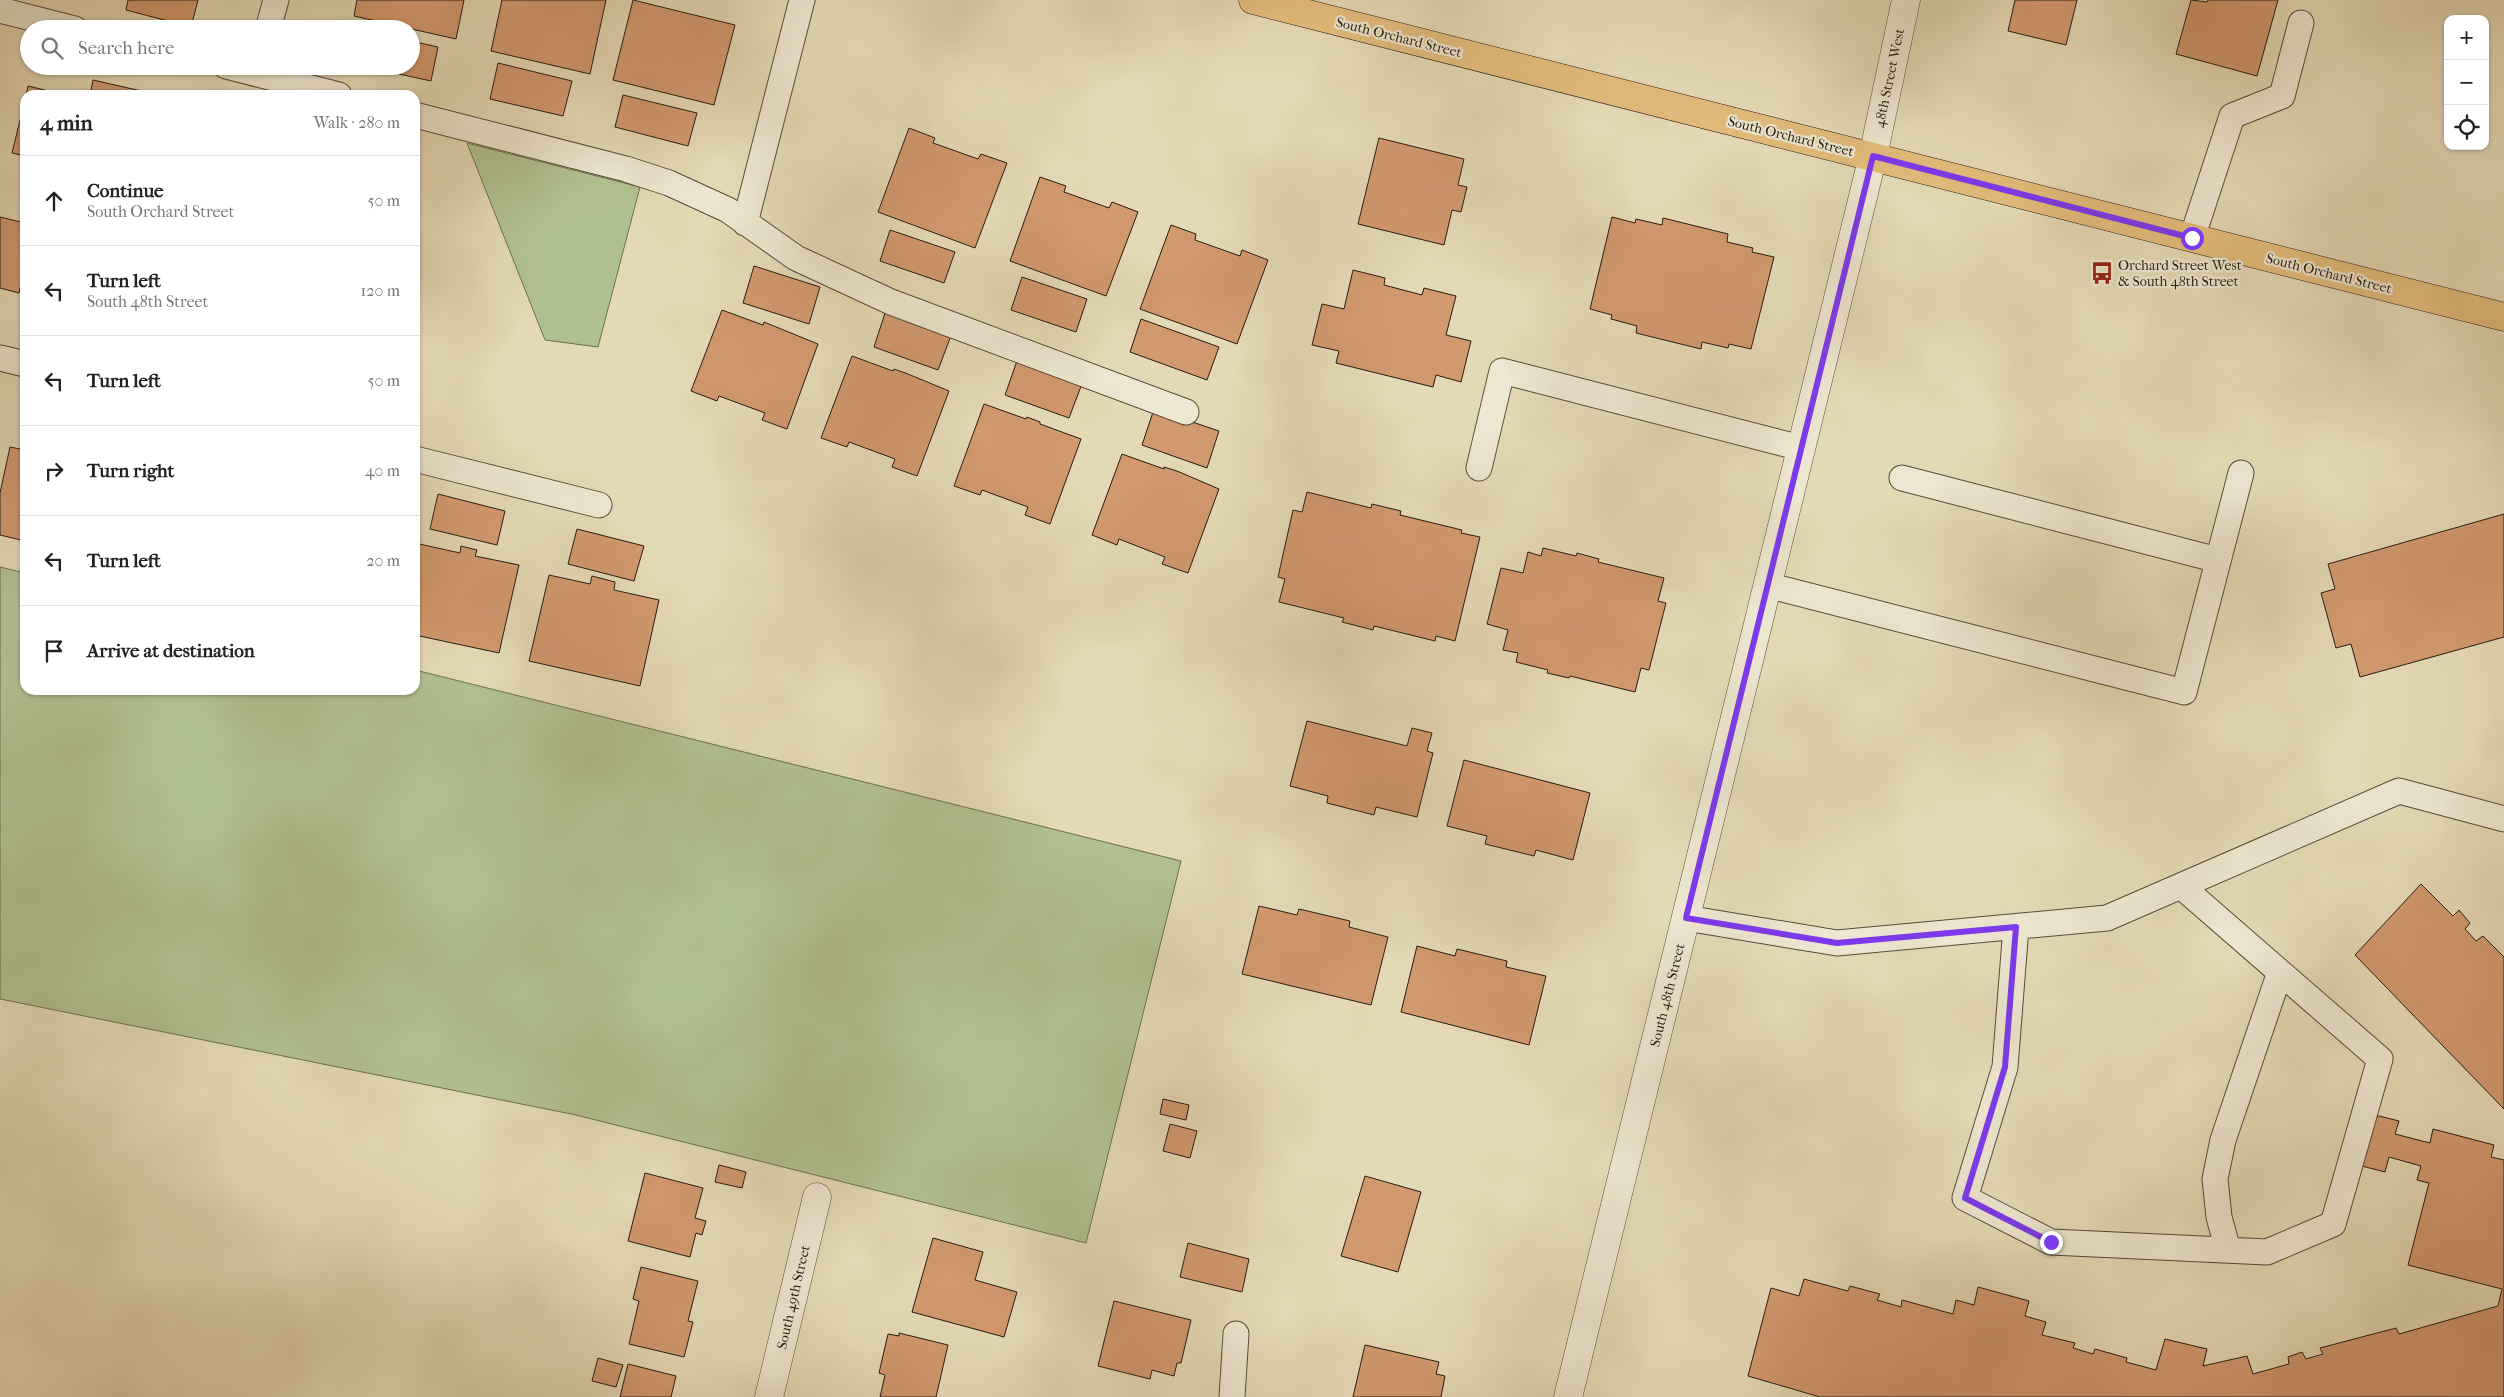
<!DOCTYPE html>
<meta charset="utf-8">
<style>
:root{--surface:#fff;--page:#f2f2f2;--text:#222;--muted:#767676;--line:#e0e0e0}
body{margin:0;font-family:"IM FELL French Canon",serif;background:var(--page);color:var(--text)}
.controls{position:absolute;right:15px;top:15px;display:grid;overflow:hidden;border-radius:10px;box-shadow:0 1px 4px #0004}
.controls button{width:45px;height:45px;display:grid;place-items:center;padding:0;border:0;border-bottom:1px solid var(--line);background:var(--surface);color:var(--text);font:25px sans-serif}
.stop{position:absolute;width:15px;height:15px;margin:-11px;border:4px solid #7c3aed;border-radius:50%;background:#fff}
.stop.end{background:#7c3aed;border-color:#fff;box-shadow:0 1px 5px #0008}
.list{margin:0;padding:0;list-style:none}
h2{display:flex;justify-content:space-between;align-items:center;height:65px;margin:0;padding:0 20px;font-size:21px}
h2 small{font-size:16px;font-weight:400;color:var(--muted)}
.list li{display:grid;grid-template-columns:32px 1fr auto;gap:15px;align-items:center;box-sizing:border-box;height:90px;padding:0 20px;border-top:1px solid var(--line)}
.list b{display:block;font-size:19px;white-space:nowrap}
.list p{margin:0;font-size:16px;white-space:nowrap;color:var(--muted)}
.list em{font-size:16px;font-style:normal;color:var(--muted)}
.icon{flex:none;width:28px;height:28px;fill:none;stroke:currentColor;stroke-width:2;stroke-linecap:round;stroke-linejoin:round}
.map{position:relative;flex:none;width:2504px;height:1397px;overflow:hidden}
.search{position:absolute;background:var(--surface);box-shadow:0 1px 4px #0004;left:20px;top:20px;width:400px;height:55px;display:flex;align-items:center;gap:12px;box-sizing:border-box;padding:0 18px;border-radius:28px;color:var(--muted);font-size:19px}
.panel{position:absolute;background:var(--surface);box-shadow:0 1px 4px #0004;left:20px;top:90px;width:400px;height:605px;border-radius:15px}
.map>svg:first-child{display:block}
.green{fill:#b1c090;stroke:#6b6e51}
.building{fill:#d2986e;stroke:#251c12}
.lines{fill:none;stroke-linecap:round;stroke-linejoin:round}
.lane-casing{stroke:#554b3b;stroke-width:27}
.street-casing{stroke:#554b3b;stroke-width:29}
.primary-casing{stroke:#251c12;stroke-width:29}
.lane{stroke:#ede6d0;stroke-width:25}
.street{stroke:#ede6d0;stroke-width:28}
.primary{stroke:#e2bc7b;stroke-width:28}
.route{stroke:#7c3aed;stroke-width:6}
.labels{text-anchor:middle;stroke-width:4.5;stroke-linejoin:round;paint-order:stroke}
.street-label{font-size:14px;fill:#251c12;stroke:#ede6d0}
.poi-label{font-size:14px;fill:#251c12;stroke:#ede6d0;text-anchor:start}
</style>
<div class="map">
<svg width="2504" height="1397" viewBox="0 0 2504 1397">
<rect width="100%" height="100%" fill="#e4d9b6"/>
<filter id="stains"><feTurbulence type="fractalNoise" baseFrequency=".004" numOctaves="4"/><feColorMatrix values="0 0 0 0 .2 0 0 0 0 .09 0 0 0 0 .02 0 0 0 .5 -.17"/></filter>
<radialGradient id="worn" r=".72"><stop offset=".6" stop-color="#630" stop-opacity="0"/><stop offset="1" stop-color="#630" stop-opacity=".3"/></radialGradient>
<!-- green -->
<path class="green" d="M467,143L640,187L598,347L545,340Z
M0,567L25,573V690H415V670L1181,861L1086,1243L576,1115L0,999Z"/>
<!-- building -->
<path class="building" d="M128,0H198L191,27L126,10Z
M357,0H464L456,39L354,16Z
M502,0H606L590,74L491,51Z
M633,0L735,25L714,105L613,80Z
M2015,0H2077L2066,45L2008,31Z
M2191,0L2207,2L2208,0H2278L2257,76L2176,54Z
M411,41L438,47L431,81L363,66H411Z
M498,63L572,81L563,116L490,99Z
M93,80L159,95H90Z
M28,86L65,95H26Z
M623,95L697,113L688,146L615,127Z
M25,100V156L12,153Z
M909,128L935,138L933,143L978,159L981,154L1007,163L975,248L878,212Z
M1379,138L1464,159L1458,185L1467,187L1461,212L1452,210L1444,245L1358,224Z
M1040,177L1066,186L1064,192L1109,208L1112,202L1138,212L1106,296L1010,261Z
M0,217L25,223V267L19,293L0,288Z
M1612,217L1635,223L1636,219L1662,225L1663,218L1728,234L1727,242L1753,248L1752,252L1774,257L1751,349L1729,344L1728,348L1702,342L1701,349L1636,333L1637,326L1611,319L1612,315L1590,309Z
M1171,225L1196,234L1195,240L1240,256L1242,250L1268,260L1237,344L1140,309Z
M890,230L955,252L944,283L880,261Z
M754,266L820,287L809,324L743,303Z
M1353,270L1385,278L1384,285L1422,295L1424,288L1456,296L1446,335L1471,341L1461,382L1436,375L1433,387L1336,363L1339,351L1312,345L1322,304L1344,309Z
M1022,277L1087,299L1076,332L1011,310Z
M722,310L763,325L764,322L818,344L787,429L762,420L765,413L719,396L717,401L691,391Z
M886,310L952,333L938,370L874,347Z
M1141,319L1219,347L1207,380L1130,352Z
M852,356L893,371L894,369L908,374L949,391L917,476L892,467L895,459L849,442L847,447L821,438Z
M1018,358L1083,381L1069,418L1005,395Z
M984,404L1026,419L1027,417L1040,422V424L1081,439L1050,524L1025,515L1028,507L982,490L980,495L954,486Z
M1154,409L1219,431L1207,468L1142,445Z
M10,447L25,450V541L0,535V493Z
M1122,454L1164,469V467L1177,471L1219,489L1188,573L1162,564L1165,557L1119,539L1117,545L1092,535Z
M1307,492L1371,508L1372,504L1401,511L1400,515L1462,530L1461,533L1480,537L1455,641L1436,636L1435,641L1374,626L1373,630L1342,622L1344,618L1279,602L1285,579L1278,577L1293,510L1302,512Z
M438,494L505,511L497,545L430,529Z
M2504,514V637L2360,677L2351,644L2336,648L2321,593L2335,589L2328,564Z
M577,529L644,546L634,581L568,564Z
M415,543L460,553L461,546L477,550L475,556L519,565L499,653L415,635Z
M1543,548L1576,556L1577,553L1599,559L1598,562L1664,578L1658,601L1666,603L1649,670L1641,668L1635,692L1570,676L1569,678L1547,673L1548,670L1516,662L1518,653L1503,650L1508,630L1487,624L1501,568L1523,573L1528,552L1541,556Z
M549,575L590,584L592,576L615,582L614,590L659,600L640,686L529,661Z
M1307,721L1407,746L1412,728L1432,733L1427,751L1433,753L1417,817L1376,807L1374,815L1327,803L1328,796L1290,786Z
M1464,760L1590,793L1573,860L1536,850L1534,856L1485,844L1487,836L1447,826Z
M2421,884L2453,916L2459,910L2470,923L2465,929L2476,941L2483,936L2504,957V1109L2355,955Z
M1259,906L1297,915L1299,909L1350,921L1349,927L1388,937L1371,1005L1242,974Z
M1417,946L1455,956L1457,949L1507,961L1506,967L1546,976L1529,1045L1401,1012Z
M1163,1099L1189,1105L1186,1120L1160,1114Z
M2371,1114L2399,1121L2395,1134L2430,1143L2433,1129L2494,1145L2491,1157L2504,1160V1397H1820L1748,1376L1771,1288L1799,1296L1804,1279L1848,1291L1850,1286L1880,1294L1877,1300L1901,1307L1902,1300L1953,1314L1956,1300L1974,1305L1978,1287L2029,1301L2025,1316L2046,1322L2042,1335L2075,1343L2073,1348L2093,1354L2095,1349L2127,1358L2126,1362L2156,1370L2165,1339L2207,1349L2203,1366L2247,1356L2253,1374L2289,1364L2288,1357L2302,1352L2306,1359L2323,1354L2320,1348L2396,1328L2399,1334L2498,1306L2502,1289L2408,1265L2429,1183L2417,1180L2421,1166L2389,1157L2385,1172L2358,1165Z
M1170,1124L1197,1131L1190,1158L1163,1151Z
M719,1165L746,1172L742,1188L715,1182Z
M645,1173L703,1188L695,1218L706,1221L702,1235L696,1233L690,1257L628,1241Z
M1365,1176L1421,1192L1398,1272L1341,1256Z
M933,1238L983,1252L975,1280L1017,1292L1004,1337L912,1312Z
M1188,1243L1249,1259L1242,1292L1180,1277Z
M641,1267L698,1281L688,1321L693,1322L684,1357L629,1344L639,1301L633,1299Z
M1114,1301L1191,1320L1181,1363H1177L1174,1376L1152,1370L1150,1379L1098,1366Z
M899,1333L948,1345L936,1397H880L885,1375L879,1373L888,1334L899,1336Z
M1365,1345L1439,1362L1436,1374L1445,1376L1441,1397H1353Z
M598,1358L623,1365L616,1387L592,1381Z
M628,1364L676,1376L671,1397H620Z"/>
<g class="lines">
<defs>
<path id="lane" d="M0,10L75,29
M268,29L276,0
M226,66L339,95
M415,115L626,169L669,183L728,210L796,258L891,302L1186,412
M745,223L802,0
M2192,238L2232,116L2282,96L2301,23
M0,358L25,364
M415,459L599,505
M1479,468L1502,371L1801,448
M1902,478L2218,560
M1767,585L2184,692L2241,473
M1686,918L1837,943L2107,918L2399,791L2504,819
M2016,927L2005,1067L1965,1198L2051,1242L2267,1252L2333,1224L2380,1059L2181,886
M2228,1250L2219,1217L2215,1179L2223,1140L2280,972
M1232,1397L1236,1334"/>
<path id="street" d="M769,1397L817,1197
M1568,1397L1873,156L1906,0"/>
<path id="primary" d="M1253,0L2504,317"/>
</defs>
<!-- lane casing -->
<use href="#lane" class="lane-casing"/>
<!-- street casing -->
<use href="#street" class="street-casing"/>
<!-- primary casing -->
<use href="#primary" class="primary-casing"/>
<!-- lane -->
<use href="#lane" class="lane"/>
<!-- street -->
<use href="#street" class="street"/>
<!-- primary -->
<use href="#primary" class="primary"/>
</g>
<g class="lines">
<!-- route -->
<path class="route" d="M2051,1242L1965,1198L2005,1067L2016,927L1837,943L1686,918L1873,156L2192,238"/>
</g>
<!-- icons -->
<defs>
<symbol id="bus-bare" viewBox="-9 -9 18 18"><path d="M-5-6H5V4H4V6H2V4H-2V6H-4V4H-5ZM-3.5-4V0h7V-4ZM-3.5 1.2v1.5H-2V1.2ZM2 1.2v1.5H3.5V1.2Z" fill="#8f2418" stroke="#ede6d0" stroke-width="2.5" paint-order="stroke"/></symbol>
</defs>
<g fill-rule="evenodd">
<use href="#bus-bare" x="2086" y="257" width="32" height="32"/>
</g>
<g class="labels">
<!-- street labels -->
<g class="street-label">
<text transform="translate(1399 37) rotate(14)" y="5">South Orchard Street</text>
<text transform="translate(1889 78) rotate(-78)" y="5">48th Street West</text>
<text transform="translate(1791 136) rotate(14)" y="5">South Orchard Street</text>
<text transform="translate(2329 273) rotate(14)" y="5">South Orchard Street</text>
<text transform="translate(1667 995) rotate(-76)" y="5">South 48th Street</text>
<text transform="translate(793 1297) rotate(-77)" y="5">South 49th Street</text>
</g>
<!-- poi labels -->
<g class="poi-label">
<text x="2118" y="270">Orchard Street West<tspan x="2118" dy="16">&amp; South 48th Street</tspan></text>
</g>
</g>
<rect width="100%" height="100%" filter="url(#stains)"/>
<rect width="100%" height="100%" fill="url(#worn)"/>
</svg>
<div class="controls">
<button>+</button>
<button>−</button>
<button><svg class="icon" aria-label="locate" viewBox="0 0 24 24"><circle cx="12" cy="12" r="6"/><path d="M12 2v4M12 18v4M2 12h4M18 12h4"/></svg></button>
</div>
<div class="stop" style="left:2192px;top:238px"></div>
<div class="stop end" style="left:2051px;top:1242px"></div>
<div class="search"><svg class="icon" aria-label="search" viewBox="0 0 24 24"><circle cx="10" cy="10" r="6"/><path d="M15 15l6 6"/></svg>Search here</div>
<section class="panel">
<h2>4 min<small>Walk · 280 m</small></h2>
<ul class="list">
<li><svg class="icon" aria-label="ahead" viewBox="0 0 24 24"><path d="M12 20V5M6 11l6-6 6 6"/></svg><div><b>Continue</b><p>South Orchard Street</p></div><em>50 m</em></li>
<li><svg class="icon" aria-label="left" viewBox="0 0 24 24"><path d="M17 20v-9H6M10 6l-5 5 5 5"/></svg><div><b>Turn left</b><p>South 48th Street</p></div><em>120 m</em></li>
<li><svg class="icon" aria-label="left" viewBox="0 0 24 24"><path d="M17 20v-9H6M10 6l-5 5 5 5"/></svg><div><b>Turn left</b></div><em>50 m</em></li>
<li><svg class="icon" aria-label="right" viewBox="0 0 24 24"><path d="M7 20v-9h11M14 6l5 5-5 5"/></svg><div><b>Turn right</b></div><em>40 m</em></li>
<li><svg class="icon" aria-label="left" viewBox="0 0 24 24"><path d="M17 20v-9H6M10 6l-5 5 5 5"/></svg><div><b>Turn left</b></div><em>20 m</em></li>
<li><svg class="icon" aria-label="arrive" viewBox="0 0 24 24"><path d="M6 21V4h12l-3 4 3 4H6"/></svg><div><b>Arrive at destination</b></div></li>
</ul>
</section>
</div>
